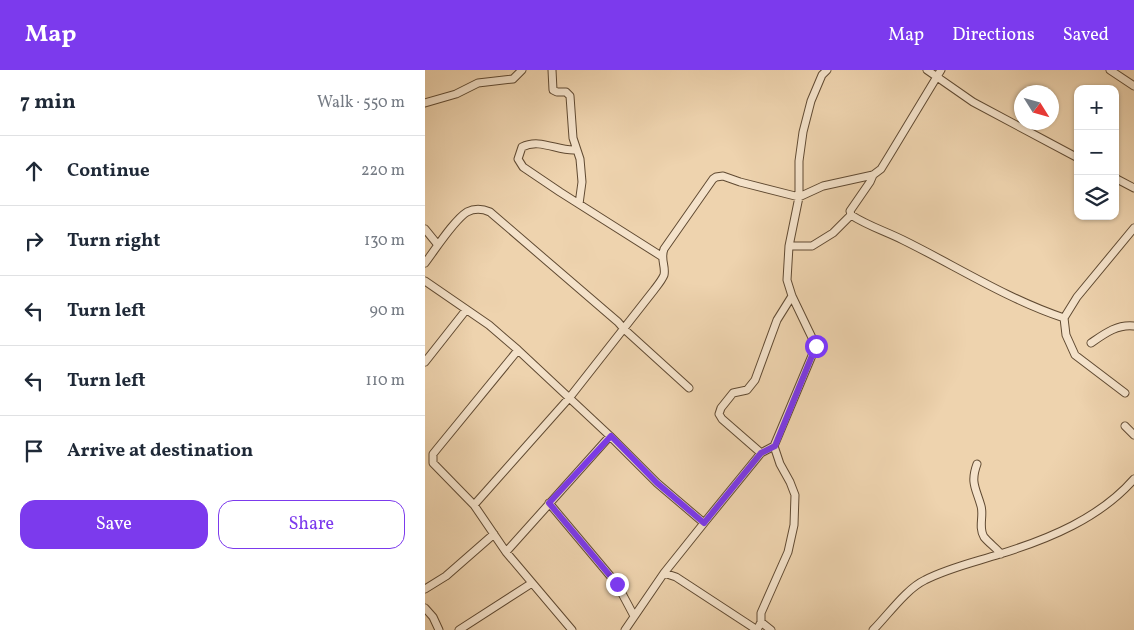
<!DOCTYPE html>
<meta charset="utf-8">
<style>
:root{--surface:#fff;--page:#f6f6f7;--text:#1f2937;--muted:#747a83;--line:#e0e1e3;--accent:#7c3aed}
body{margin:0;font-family:Vollkorn,serif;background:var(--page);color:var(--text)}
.controls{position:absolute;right:15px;top:15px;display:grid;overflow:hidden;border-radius:10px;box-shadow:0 1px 4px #0004}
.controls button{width:45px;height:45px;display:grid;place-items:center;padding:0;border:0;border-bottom:1px solid var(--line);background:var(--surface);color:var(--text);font:25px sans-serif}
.compass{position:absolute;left:589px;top:15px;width:45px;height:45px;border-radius:50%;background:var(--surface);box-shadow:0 1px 4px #0004;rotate:127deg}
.stop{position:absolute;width:15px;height:15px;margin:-11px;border:4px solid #7c3aed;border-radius:50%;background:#fff}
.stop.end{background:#7c3aed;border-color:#fff;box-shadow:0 1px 5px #0008}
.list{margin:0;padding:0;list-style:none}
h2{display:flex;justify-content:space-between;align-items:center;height:65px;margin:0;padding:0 20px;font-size:21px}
h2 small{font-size:16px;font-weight:400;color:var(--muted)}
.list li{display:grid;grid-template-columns:32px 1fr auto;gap:15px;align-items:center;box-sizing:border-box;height:70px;padding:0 20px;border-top:1px solid var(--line)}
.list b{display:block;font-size:19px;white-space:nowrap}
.list em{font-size:16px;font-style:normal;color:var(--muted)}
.actions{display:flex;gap:10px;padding:15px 20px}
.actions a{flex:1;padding:11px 0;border:1px solid var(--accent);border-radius:15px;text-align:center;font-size:18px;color:var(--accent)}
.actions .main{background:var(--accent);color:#fff}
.icon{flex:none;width:28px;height:28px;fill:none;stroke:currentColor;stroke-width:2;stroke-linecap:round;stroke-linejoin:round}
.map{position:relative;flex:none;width:709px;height:560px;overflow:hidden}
header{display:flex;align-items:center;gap:30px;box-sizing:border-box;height:70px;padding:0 25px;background:var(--accent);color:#fff}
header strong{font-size:24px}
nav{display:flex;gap:28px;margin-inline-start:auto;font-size:18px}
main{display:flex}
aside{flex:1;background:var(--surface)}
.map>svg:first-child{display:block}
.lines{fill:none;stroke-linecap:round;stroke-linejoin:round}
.minor-casing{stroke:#604a32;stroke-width:9}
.minor{stroke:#f4e2ca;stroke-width:7}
.route{stroke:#7c3aed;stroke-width:6}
</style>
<header>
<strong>Map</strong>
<nav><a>Map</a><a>Directions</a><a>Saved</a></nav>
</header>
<main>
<aside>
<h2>7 min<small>Walk · 550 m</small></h2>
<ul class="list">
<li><svg class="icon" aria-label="ahead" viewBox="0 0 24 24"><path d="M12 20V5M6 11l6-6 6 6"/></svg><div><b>Continue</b></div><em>220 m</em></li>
<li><svg class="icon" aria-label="right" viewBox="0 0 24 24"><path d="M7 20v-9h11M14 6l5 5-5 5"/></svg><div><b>Turn right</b></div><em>130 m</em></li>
<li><svg class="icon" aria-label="left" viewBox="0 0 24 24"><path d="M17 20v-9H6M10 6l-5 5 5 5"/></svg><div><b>Turn left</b></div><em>90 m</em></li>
<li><svg class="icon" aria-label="left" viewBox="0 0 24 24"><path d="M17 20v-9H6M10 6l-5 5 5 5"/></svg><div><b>Turn left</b></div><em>110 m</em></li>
<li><svg class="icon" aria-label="arrive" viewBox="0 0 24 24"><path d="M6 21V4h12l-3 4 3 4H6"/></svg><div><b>Arrive at destination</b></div></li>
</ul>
<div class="actions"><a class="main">Save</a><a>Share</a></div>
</aside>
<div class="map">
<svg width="709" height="560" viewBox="0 0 709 560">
<rect width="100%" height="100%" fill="#eed3ae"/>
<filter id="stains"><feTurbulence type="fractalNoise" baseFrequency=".004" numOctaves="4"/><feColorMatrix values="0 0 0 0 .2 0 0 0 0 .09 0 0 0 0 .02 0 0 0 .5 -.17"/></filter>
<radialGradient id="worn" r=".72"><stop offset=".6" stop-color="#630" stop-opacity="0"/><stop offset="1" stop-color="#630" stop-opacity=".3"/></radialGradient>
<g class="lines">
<defs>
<path id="minor" d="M127,0L128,20L132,22H141L145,26L148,68L155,89L157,112L154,134
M502,0L548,32L653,88
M685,0L709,16
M0,33L31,24L53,13L88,9L97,0
M150,80C132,81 115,68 97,77L93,89L98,97L135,122L236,186
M448,105L445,112L425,141L426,145C443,156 460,161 478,170C531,196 582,229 639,248
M690,108L709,118
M0,159L13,175
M364,176H387L408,163L426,145
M0,193C10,180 29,150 42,142C50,138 58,139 65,142L193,252L199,259L264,318
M0,211L64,255L93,280L185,366L232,413L279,453
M666,273C679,264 692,254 709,256
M93,280L12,379L8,384V393L49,435L81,482L147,560
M0,292L41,240
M700,323L650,285L641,265L639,248L652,227L709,158
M700,356L709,365
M336,383L297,349L294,344L296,338L308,323L322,320L330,310L352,250L367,226
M552,394C545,413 551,418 556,436C559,446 553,457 559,467C564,473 571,478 576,484
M124,433L192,514L209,546
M49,435L145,327L229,220C232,216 237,210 239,205C241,196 235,189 239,179L288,109L291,107L298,106L315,112L374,127L398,116L448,105L456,99L464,86L516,0
M81,482L185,366
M239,503L251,507L332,560
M0,519L21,506L69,464
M0,538L8,547L14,560
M336,552L346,560
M34,560L107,513
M200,560L239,503L279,453L336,383L349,376
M332,560L336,552V543L363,482L369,455L370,425L365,412L355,394L349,376L391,276L367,226L362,210L364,176L374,127V91L378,62L386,31L397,5L402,0
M448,560C463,545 481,519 500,510C523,498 550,492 575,484C624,469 675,448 709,409"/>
</defs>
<!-- minor casing -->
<use href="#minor" class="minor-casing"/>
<!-- minor -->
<use href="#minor" class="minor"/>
</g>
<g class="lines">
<!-- route -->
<path class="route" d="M192,514L124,433L186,366L232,413L279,453L336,383L350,376L391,276"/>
</g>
<rect width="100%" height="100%" filter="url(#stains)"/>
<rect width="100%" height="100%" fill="url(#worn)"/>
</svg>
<div class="controls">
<button>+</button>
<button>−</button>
<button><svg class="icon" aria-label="layers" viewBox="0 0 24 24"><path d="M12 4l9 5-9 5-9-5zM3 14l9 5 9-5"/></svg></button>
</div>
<svg class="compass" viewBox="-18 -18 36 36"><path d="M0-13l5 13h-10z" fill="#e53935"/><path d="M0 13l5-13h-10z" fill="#747a83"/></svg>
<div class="stop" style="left:391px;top:276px"></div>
<div class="stop end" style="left:192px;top:514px"></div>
</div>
</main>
